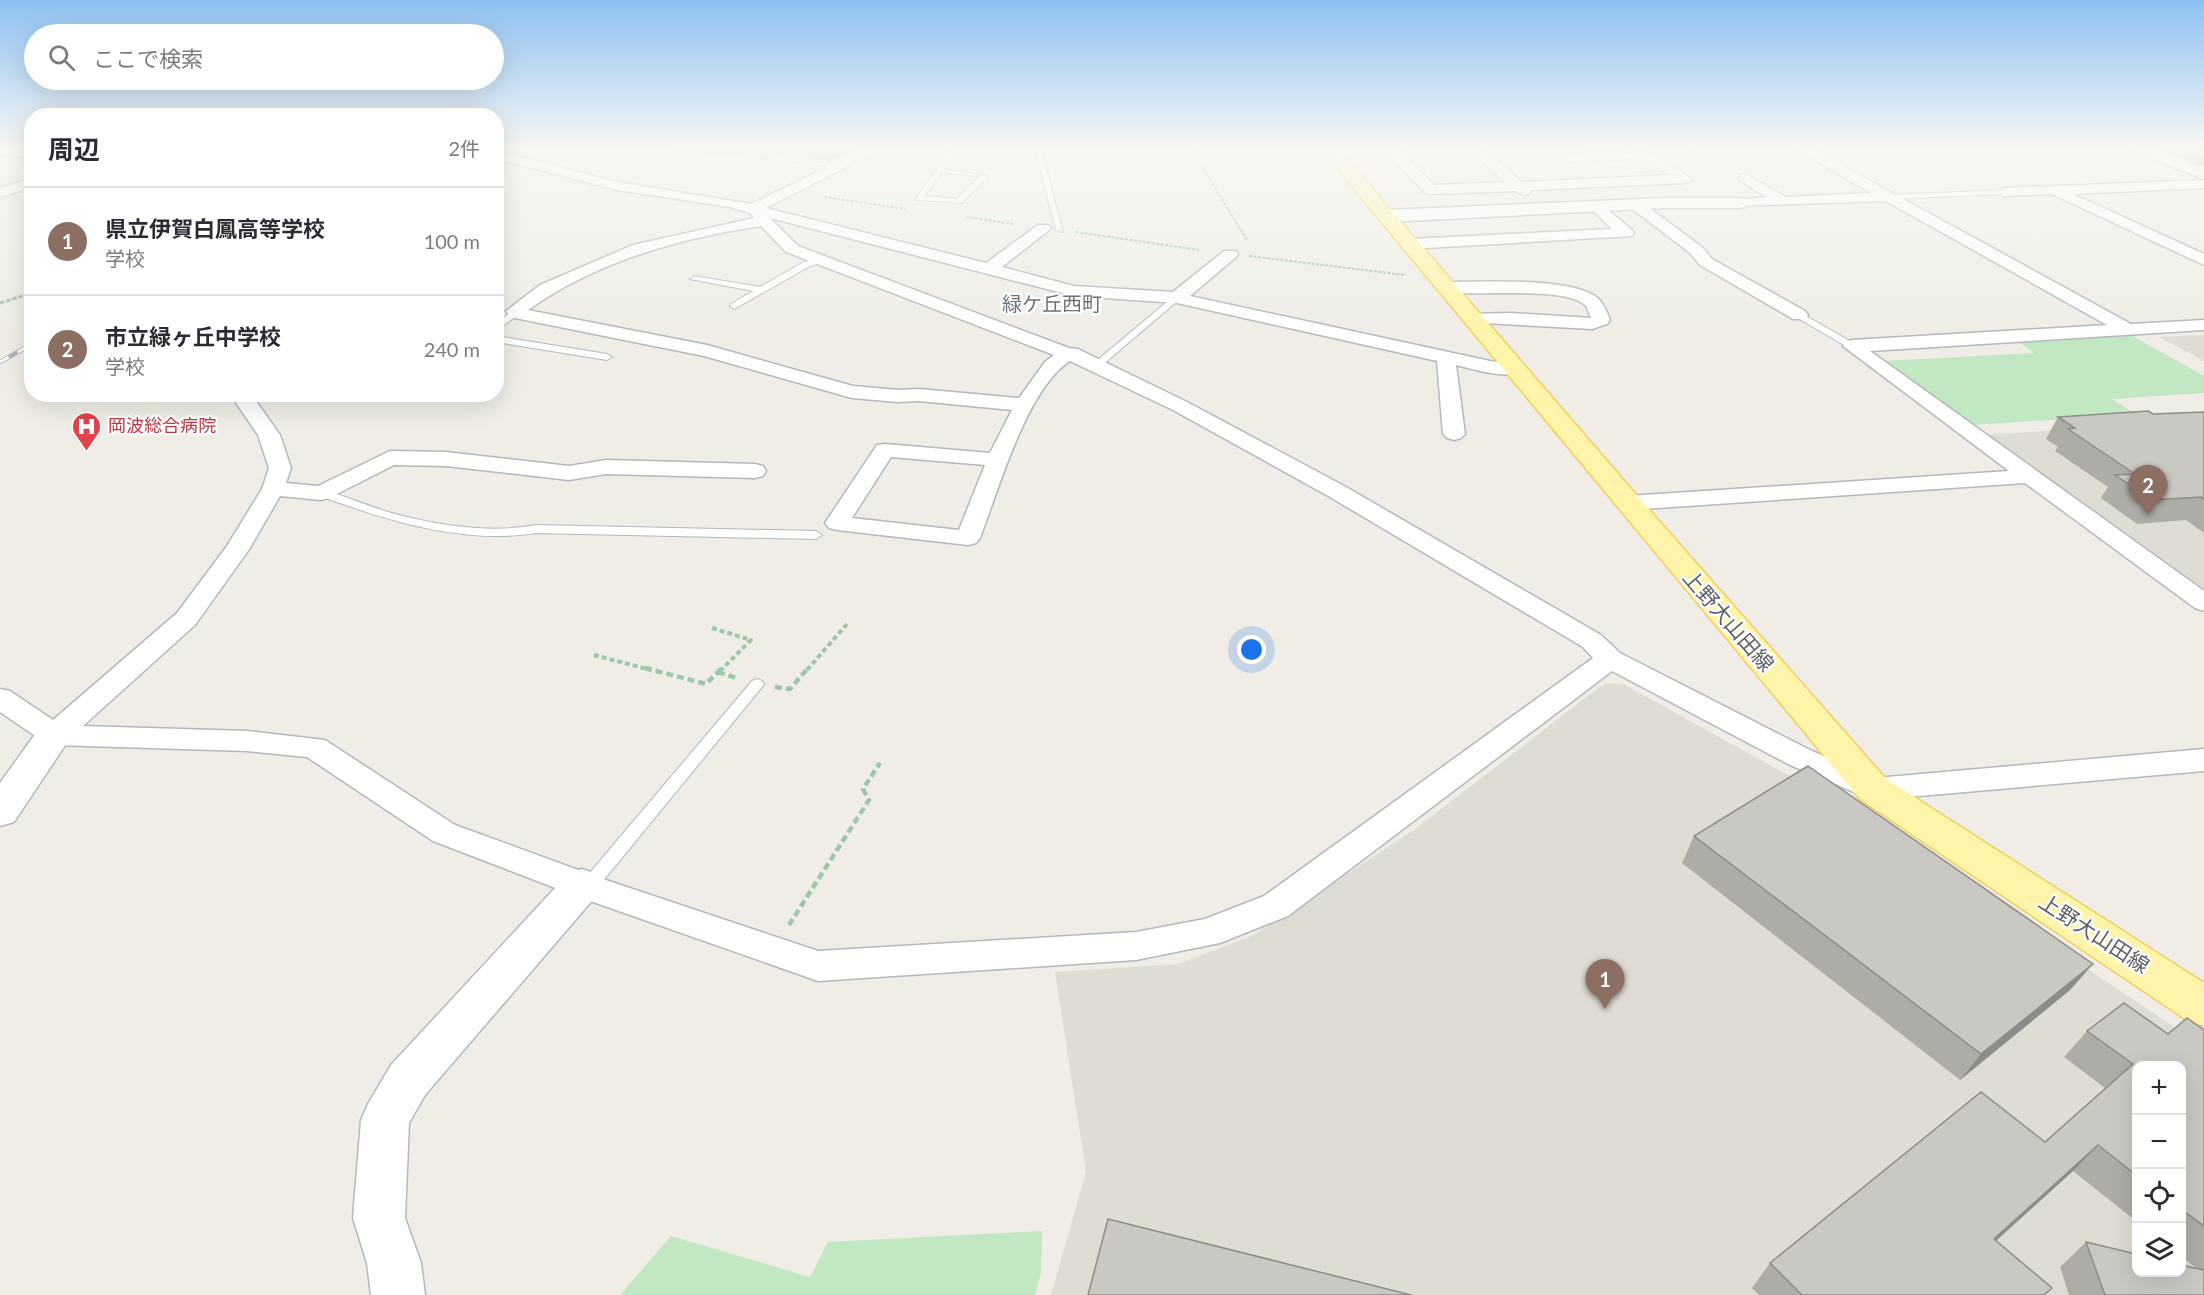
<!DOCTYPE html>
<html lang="ja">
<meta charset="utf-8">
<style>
:root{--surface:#fff;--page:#f7f7f7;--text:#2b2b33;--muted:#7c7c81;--line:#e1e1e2;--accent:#ea4630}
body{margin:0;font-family:Lato,"Noto Sans JP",sans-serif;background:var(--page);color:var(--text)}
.controls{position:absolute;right:18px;bottom:18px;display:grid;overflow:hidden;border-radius:12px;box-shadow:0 6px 24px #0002}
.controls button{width:54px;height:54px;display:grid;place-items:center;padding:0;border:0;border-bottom:2px solid var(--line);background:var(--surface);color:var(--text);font:30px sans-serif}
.you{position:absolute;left:1252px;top:650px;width:21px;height:21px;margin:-15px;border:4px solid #fff;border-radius:50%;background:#1a73e8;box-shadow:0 0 0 9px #1a73e833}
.badge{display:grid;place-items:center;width:39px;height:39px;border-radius:50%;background:var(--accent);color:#fff;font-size:20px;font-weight:700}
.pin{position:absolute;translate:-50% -50px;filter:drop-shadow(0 2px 3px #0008)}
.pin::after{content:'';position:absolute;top:32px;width:21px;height:18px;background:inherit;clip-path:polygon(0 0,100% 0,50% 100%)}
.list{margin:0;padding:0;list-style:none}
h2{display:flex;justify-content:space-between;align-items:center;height:78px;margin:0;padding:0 24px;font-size:26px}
h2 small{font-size:20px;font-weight:400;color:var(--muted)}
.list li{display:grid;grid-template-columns:39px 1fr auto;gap:18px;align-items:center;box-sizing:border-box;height:108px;padding:0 24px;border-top:2px solid var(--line)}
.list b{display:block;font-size:22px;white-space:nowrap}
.list p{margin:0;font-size:20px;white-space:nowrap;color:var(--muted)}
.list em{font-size:20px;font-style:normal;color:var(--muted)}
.icon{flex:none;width:33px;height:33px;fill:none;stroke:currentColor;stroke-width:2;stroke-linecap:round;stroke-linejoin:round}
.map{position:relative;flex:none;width:2204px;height:1295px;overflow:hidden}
.search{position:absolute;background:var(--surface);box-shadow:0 6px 24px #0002;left:24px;top:24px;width:480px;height:66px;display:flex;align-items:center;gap:15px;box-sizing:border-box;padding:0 21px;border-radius:33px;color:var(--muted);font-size:22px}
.panel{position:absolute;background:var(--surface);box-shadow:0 6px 24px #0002;left:24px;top:108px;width:480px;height:294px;border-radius:24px}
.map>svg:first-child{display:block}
.education{fill:#dfdcd3;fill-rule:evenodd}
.green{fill:#c2e7c3}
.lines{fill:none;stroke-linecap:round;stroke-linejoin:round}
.service-casing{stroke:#b5b7bc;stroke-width:2}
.minor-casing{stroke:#b5b7bc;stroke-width:3}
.tertiary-casing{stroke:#b5b7bc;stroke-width:3}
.primary-casing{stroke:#f2ce5b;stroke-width:3}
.path-far3{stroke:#9bc8a9;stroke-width:2;stroke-dasharray:3 1.5;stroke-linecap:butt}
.path-far2{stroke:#9bc8a9;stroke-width:3;stroke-dasharray:4.5 2;stroke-linecap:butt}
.path-far1{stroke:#9bc8a9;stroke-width:4;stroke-dasharray:5 3;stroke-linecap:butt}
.path{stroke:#9bc8a9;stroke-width:4.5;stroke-dasharray:7 4;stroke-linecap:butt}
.service{fill:#fff;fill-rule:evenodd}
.minor{fill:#fff;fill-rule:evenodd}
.tertiary{fill:#fff;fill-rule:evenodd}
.primary{fill:#fff5aa;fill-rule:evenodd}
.rail-casing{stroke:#b4b4b6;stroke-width:4.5}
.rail{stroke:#fff;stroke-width:3;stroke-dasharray:10;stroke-linecap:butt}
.wall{fill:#aeaca7}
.shaded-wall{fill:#8d8c88}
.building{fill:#cac8c2;stroke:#8d8c88;stroke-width:1.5}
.labels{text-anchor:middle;stroke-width:4.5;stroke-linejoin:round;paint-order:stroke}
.far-health-label{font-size:18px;fill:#be3a42;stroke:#fff;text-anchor:start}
.far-quarter-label{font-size:20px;fill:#6e7278;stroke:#fff}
.street-label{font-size:21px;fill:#5d6066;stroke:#fff}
</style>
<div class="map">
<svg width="2204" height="1295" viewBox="0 0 2204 1295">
<rect width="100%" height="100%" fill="#efede5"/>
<!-- education -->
<path class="education" d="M2204,335V361L2159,337Z
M2204,421V595L1982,435Z
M1605,683L1625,685L1851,810L2204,1047V1295H1051L1086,1172L1055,972L1178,964L1252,936L1414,830ZM2136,1066H2182V1272H2136Z"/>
<!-- green -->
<path class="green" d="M2131,335L2204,376V393L2112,399L2137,415L1970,425L1882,361L2034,353L2017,341Z
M1042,1231L1041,1274L1035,1295H620L671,1236L810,1277L828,1242Z"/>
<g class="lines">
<defs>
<path id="service" d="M858,149H866L839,164L829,167L769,158L772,156L829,163Z
M952,149H958L945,169L988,176L962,203L917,200L916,198ZM942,172L979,177L957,199L925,196Z
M1035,149H1041L1063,232L1056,230Z
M1687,149L1734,150L1741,149L1737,154L1690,151Z
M2004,190H2007V194L1889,199L1885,197L1889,195Z
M821,258H824V262L810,266L734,309L730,306L731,304L753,291L690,279L694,276L760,287L804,262Z
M1174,296L1181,298L1100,367H1094V363Z
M513,311L520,313L496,331V323Z
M1799,312L1855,344L1857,346L1849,348L1796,317L1795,315Z
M496,336L607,354L612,357L607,360L496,342Z
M321,490C344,495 365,505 388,512C434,525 488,534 536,525L816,531L822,535L816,539L536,533C462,545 386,520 317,495L315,493Z
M757,679L762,681L764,684L762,687L594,892L588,894L582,892L580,887L582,882L752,681Z"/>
<path id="minor" d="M0,149L32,150V158L0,155Z
M865,149H882L766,208L986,263L1038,225H1048L1051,228L1048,231L1002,267L1074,286L1173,292L1224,251H1236L1238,254L1236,257L1190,296L1490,361L1522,365L1525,369L1522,373C1501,378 1477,370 1456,365L1465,434L1461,438L1454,440L1447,438L1443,434L1437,361L1177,303L1074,296L770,218L798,246L1069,348L1078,349L1187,402L1346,487L1601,635L1620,653L1812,751L1876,778L2204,749V771L1873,800L1790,765L1612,671L1288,916L1220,943L1136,960L818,981L576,896L433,841L307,757L247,751L54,745L44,742L0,712V689L10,691L53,720L177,613L227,546L262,489L269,468L258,435L230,394H251L280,435L291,468L286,483L318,486L390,451L446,452L569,466L606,460L755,464L763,466L766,471L763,476L755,478L606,474L569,480L446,466L394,465L329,498L321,500L280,496L250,548L195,625L83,726L247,731L325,740L455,825L600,878L818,951L1136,932L1205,919L1264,896L1593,658L1583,647L1330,497L1173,410L1070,361C1027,388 998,491 980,538L976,543L968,545L837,530L829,528L825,523L877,445L885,444L990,453L1012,410L919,401L898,402L852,398L704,356L510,317L506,311L540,285L633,245L754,218L750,213L730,207L617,190L496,159V151L617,182L751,204ZM761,226L786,252L1054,355L1045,362L1019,398L919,389L898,390L853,386L707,345L528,310C595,262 680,238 761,226ZM891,457L985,465L959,530L852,518Z
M1334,149H1398L1434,185L1505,182L1468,149H1483L1522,182L1670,175L1648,162L1632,159L1568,162L1561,158L1568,154L1632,151L1652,154L1692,179L1685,183L1531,190L1529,194L1524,195L1515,191L1430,194L1425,193L1388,154L1328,156L1326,153L1328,150Z
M1795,149H1812L2131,324L2204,320V330L1870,351L2204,591V611L2195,608L2025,483L1628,510L1620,508L1616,503L1620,498L1628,496L2009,471L1843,346L1845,342L1852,340L2107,325L1886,201L1734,206L1732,203L1734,200L1766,197L1741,181L1739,178L1741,175L1746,174L1785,197L1871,193Z
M32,178V187L0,197V188Z
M2204,180V188L2073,194L2204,254V265L2052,194L2004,196L1997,192L2004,188Z
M1636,201L1641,202L1702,247L1712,259L1805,311L1808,315L1805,319H1793L1700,265L1690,253L1631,208L1629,205L1631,202Z
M1595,202L1600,203L1632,230L1634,233L1632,236L1409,249L1401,244L1409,239L1612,229L1588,206Z
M1446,282C1482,282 1565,277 1595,296C1603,301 1607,312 1610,320L1607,324L1592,329L1466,322L1463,318L1466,314L1511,313L1591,318C1589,314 1588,308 1585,305C1563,285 1471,298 1440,291L1437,287L1440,283Z"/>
<path id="tertiary" d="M2133,149H2155L2204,168V179L2135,152Z
M1664,198H1739L1745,199L1748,203L1745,207L1739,208H1664L1387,222L1380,220L1378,216L1380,212L1387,210Z
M54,723L67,726L72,735L14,822L0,826V783L41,726Z
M582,869L596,874L602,885L596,896L425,1095L409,1123L405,1218L421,1263L425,1295H371L367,1263L353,1218L361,1120L368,1104L391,1065L568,874Z"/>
<path id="primary" d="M1321,149H1338L1638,497L1886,779L2204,983V1026L2188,1021L1860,799Z"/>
</defs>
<!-- service casing -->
<use href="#service" class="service-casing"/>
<!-- minor casing -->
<use href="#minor" class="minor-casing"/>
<!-- tertiary casing -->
<use href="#tertiary" class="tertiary-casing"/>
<!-- primary casing -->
<use href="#primary" class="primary-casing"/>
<!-- path-far3 -->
<path class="path-far3" d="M1191,149L1247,240
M824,197L906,209
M966,217L1013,224
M1076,232L1200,250
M1249,256L1405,275"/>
<!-- path-far2 -->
<path class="path-far2" d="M0,303L32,293"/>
<!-- path-far1 -->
<path class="path-far1" d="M712,628L751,640L721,670
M594,655L651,670
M807,670L847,624"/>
<!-- path -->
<path class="path" d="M645,668L706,684L722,668
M718,672L736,678
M775,687L790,689L808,668
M789,925L869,800L863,789L880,763"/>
<!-- service -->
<use href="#service" class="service"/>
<!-- minor -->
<use href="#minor" class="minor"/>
<!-- tertiary -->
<use href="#tertiary" class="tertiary"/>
<!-- primary -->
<use href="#primary" class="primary"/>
<defs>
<path id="rail" d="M0,362L32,344"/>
</defs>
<!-- rail casing -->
<use href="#rail" class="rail-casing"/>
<!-- rail -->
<use href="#rail" class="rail"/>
</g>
<!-- wall -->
<path class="wall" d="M662,149H853L829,161L772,154L768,156V160L729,154L722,157Z
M2162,149H2204V166Z
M2204,412V533L2186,520L2137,524L2101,498L2108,487L2055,451L2058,447L2046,439L2058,417L2153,414Z
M1694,836L2093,964L2070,990L1960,1080L1682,863Z
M2204,1030V1295H2069L2060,1267L2086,1242L2196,1268L2181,1256V1065H2136V1221L2073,1171L1996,1241L2044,1295H1759L1752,1288L1770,1263L2045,1142L2105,1088L2064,1057L2087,1031L2168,1034Z"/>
<!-- shaded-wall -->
<path class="shaded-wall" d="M721,149H728L729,154L722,157Z
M766,149H771L772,154L768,156V160Z
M827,149H853L829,161Z
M2093,964L2070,990L1960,1080L1981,1054Z
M2098,1145L2073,1171L1970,1264L1994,1239Z"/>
<!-- building -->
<path class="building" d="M2187,149H2204V156Z
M2148,411L2153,414L2204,412V499L2201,497L2152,500L2115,475L2135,474L2068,429L2075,428L2058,417Z
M1808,766L2093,964L1981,1054L1694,836Z
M2124,1003L2168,1034L2187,1018L2204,1030V1226L2181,1209V1065H2136V1175L2098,1145L1994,1239L2052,1288L2044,1295H1802L1770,1263L1981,1092L2045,1142L2133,1064L2087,1031Z
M1108,1219L1411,1295H1088Z
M2086,1242L2136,1254V1272H2181V1265L2204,1270V1295H2105Z"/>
<!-- sky -->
<linearGradient id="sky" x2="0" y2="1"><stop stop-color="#8dc1f1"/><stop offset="0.45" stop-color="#f8f7f3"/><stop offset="1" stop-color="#f8f7f3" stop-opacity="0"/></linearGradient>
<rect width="2204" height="330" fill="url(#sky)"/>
<!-- icons -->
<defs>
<symbol id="hospital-pin" viewBox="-11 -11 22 30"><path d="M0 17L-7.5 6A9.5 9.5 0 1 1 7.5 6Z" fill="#e0444e" stroke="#fff"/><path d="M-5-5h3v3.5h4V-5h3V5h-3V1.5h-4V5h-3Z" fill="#fff"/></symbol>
</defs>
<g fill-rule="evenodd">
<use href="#hospital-pin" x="70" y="410" width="33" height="45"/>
</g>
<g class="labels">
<!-- far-health labels -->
<g class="far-health-label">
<text x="108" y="432">岡波総合病院</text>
</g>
<!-- far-quarter labels -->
<g class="far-quarter-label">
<text x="1052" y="311">緑ケ丘西町</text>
</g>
<!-- street labels -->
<g class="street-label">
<text transform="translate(1728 621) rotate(49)" y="7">上野大山田線</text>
<text transform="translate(2094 934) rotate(33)" y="7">上野大山田線</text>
</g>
</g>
</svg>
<div class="controls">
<button>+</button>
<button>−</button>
<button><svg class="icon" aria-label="locate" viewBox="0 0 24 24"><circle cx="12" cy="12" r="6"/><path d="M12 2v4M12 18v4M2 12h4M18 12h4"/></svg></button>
<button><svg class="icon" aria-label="layers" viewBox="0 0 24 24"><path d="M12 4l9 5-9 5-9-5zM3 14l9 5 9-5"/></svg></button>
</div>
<div class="you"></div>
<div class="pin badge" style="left:1605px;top:1009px;background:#8d6e63">1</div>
<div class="pin badge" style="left:2148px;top:515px;background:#8d6e63">2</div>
<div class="search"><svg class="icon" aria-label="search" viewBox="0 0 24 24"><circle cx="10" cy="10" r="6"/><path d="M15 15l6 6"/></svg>ここで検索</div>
<section class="panel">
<h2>周辺<small>2件</small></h2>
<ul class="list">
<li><span class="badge" style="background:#8d6e63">1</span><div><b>県立伊賀白鳳高等学校</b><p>学校</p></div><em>100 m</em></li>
<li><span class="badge" style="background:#8d6e63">2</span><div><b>市立緑ヶ丘中学校</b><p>学校</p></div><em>240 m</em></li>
</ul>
</section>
</div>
